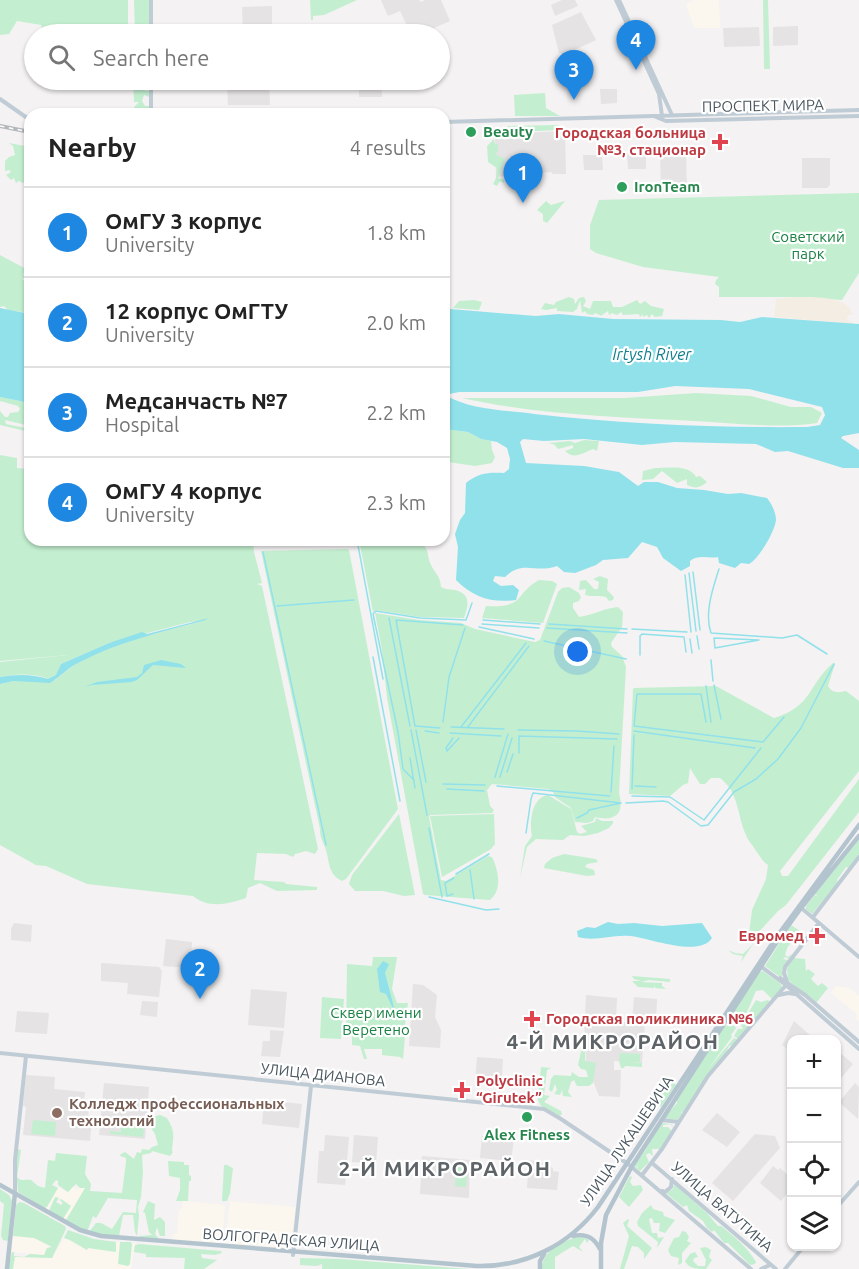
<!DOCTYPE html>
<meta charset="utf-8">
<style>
:root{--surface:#fff;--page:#f2f2f2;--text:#222;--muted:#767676;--line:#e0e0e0;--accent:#1e87e2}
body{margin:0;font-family:Ubuntu,sans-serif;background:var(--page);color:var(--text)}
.controls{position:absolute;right:18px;bottom:18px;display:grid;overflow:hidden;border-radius:12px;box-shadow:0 2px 4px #0004}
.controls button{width:54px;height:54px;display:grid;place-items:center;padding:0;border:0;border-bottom:2px solid var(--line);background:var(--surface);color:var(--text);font:30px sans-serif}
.you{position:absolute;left:578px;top:652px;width:21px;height:21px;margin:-15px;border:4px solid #fff;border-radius:50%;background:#1a73e8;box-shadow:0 0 0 9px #1a73e833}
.badge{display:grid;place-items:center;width:39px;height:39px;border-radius:50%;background:var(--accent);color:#fff;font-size:20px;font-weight:700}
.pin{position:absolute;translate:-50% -50px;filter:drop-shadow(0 2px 3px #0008)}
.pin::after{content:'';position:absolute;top:32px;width:21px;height:18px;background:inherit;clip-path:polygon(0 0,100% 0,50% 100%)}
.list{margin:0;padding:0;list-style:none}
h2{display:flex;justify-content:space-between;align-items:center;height:78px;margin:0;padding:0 24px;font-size:26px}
h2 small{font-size:20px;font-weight:400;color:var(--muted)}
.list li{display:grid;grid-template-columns:39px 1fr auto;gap:18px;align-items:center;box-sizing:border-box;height:90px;padding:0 24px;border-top:2px solid var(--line)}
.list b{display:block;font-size:22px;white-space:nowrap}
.list p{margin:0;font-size:20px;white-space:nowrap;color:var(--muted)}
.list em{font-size:20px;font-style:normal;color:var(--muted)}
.icon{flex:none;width:33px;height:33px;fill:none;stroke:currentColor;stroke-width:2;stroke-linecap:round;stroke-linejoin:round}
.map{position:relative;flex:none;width:859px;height:1269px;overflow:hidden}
.search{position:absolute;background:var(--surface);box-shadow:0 2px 4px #0004;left:24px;top:24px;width:426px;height:66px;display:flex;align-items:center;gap:15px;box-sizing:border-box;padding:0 21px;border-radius:33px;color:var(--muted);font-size:22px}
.panel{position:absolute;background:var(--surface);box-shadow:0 2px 4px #0004;left:24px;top:108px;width:426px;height:438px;border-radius:18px}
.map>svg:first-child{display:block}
.commercial{fill:#fcf7ee}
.education{fill:#e5e3e4}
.green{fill:#c3efd0}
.sand{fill:#f4ede4}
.water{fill:#91e1eb;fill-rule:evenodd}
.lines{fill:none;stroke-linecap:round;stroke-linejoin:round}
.stream{stroke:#91e1eb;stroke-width:1.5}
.secondary{stroke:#c0ccd5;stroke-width:4}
.primary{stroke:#b3c4cf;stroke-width:4.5}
.rail-casing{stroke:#b4b8bc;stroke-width:4}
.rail{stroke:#fff;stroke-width:1.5;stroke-dasharray:4.5;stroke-linecap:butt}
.leisure-dot{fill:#2e9e5b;stroke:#fff;stroke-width:2}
.health-dot{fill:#e0444e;stroke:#fff;stroke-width:2}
.education-dot{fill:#8d6e63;stroke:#fff;stroke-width:2}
.labels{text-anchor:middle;stroke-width:4.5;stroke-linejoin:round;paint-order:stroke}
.street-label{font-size:15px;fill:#4a575f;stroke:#fff}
.leisure-label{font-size:15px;font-weight:bold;fill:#27864d;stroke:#fff;text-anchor:start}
.health-label{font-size:15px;font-weight:bold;fill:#be3a42;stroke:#fff;text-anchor:end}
.park-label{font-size:15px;fill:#1a8144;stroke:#fff}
.education-label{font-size:15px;font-weight:bold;fill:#785e54;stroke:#fff;text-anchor:start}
.water-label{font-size:16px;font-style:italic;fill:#107f8d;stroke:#fff}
.district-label{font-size:21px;font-weight:bold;letter-spacing:1.5px;fill:#5e6367;stroke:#fff}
</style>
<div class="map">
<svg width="859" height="1269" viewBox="0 0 859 1269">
<rect width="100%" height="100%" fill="#f4f2f2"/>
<!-- commercial -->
<path class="commercial" d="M694,0H719L720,28H694L686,4Z
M836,986L849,988L859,996V1021L856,1019L857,1014L831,993Z
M74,1186L75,1189L85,1188L84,1191L66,1220L63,1219L71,1206L58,1197L55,1198L49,1208V1211L44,1208L47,1207L58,1187L67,1192Z
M183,1201L225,1205L222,1245L173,1242V1234H177L179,1209H182Z
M230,1201L295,1207L291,1248L287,1249L225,1244Z
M12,1234L34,1238L52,1246L47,1248L44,1255L14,1252L10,1254Z
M64,1238L86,1250L88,1248L116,1251V1242L139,1244L134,1246L131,1269H13L14,1257L52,1258Z"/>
<!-- education -->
<path class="education" d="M381,0H419L421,2L425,0H441L450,21L420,34H411L400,11L388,16Z
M562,0H575L578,6L555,16L551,5Z
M272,6V31L243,32L242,7Z
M581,12L596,40L568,53H559L552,25Z
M798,26V45L773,46V27Z
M759,27L760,46L724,47L723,28Z
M222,80H269L270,105H228L227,81Z
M359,80H381L382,97H359Z
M600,89H617V103L601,104Z
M565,131L566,174H553L551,172L496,177L495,134Z
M660,151H686L687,191L661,192Z
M627,153H646V169H628Z
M583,155H602L603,170H584Z
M802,158H830V185L827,188H802Z
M14,923L32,925L31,942L11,940V929Z
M166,939L192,942L190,968L163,966Z
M101,963L159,967L162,971L159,997L127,994L128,983L101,981Z
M413,984L423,985L437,995L435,1017L441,1030L440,1048L409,1046Z
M251,989L287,992L284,1028L248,1025Z
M586,995L617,998L616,1019L585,1016Z
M634,997L657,999L656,1023L632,1021Z
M142,1001L158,1002L157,1017L140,1015Z
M17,1011L49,1013L47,1034L15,1032Z
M584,1018L645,1024L642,1063L614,1061V1070H621L620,1097L599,1096L586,1063Z
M794,1021L812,1037L811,1039L792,1040L791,1051L782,1045Z
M270,1030L284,1031L280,1057L261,1056L263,1041H270Z
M837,1050L853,1064L837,1083Z
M477,1057L503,1059L502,1076L494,1083L475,1081Z
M26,1075L55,1077L54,1089L85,1092L84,1101H81L80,1103L89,1108L88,1118L92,1119L90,1141L23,1135L26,1107L23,1106Z
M104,1083L149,1087L145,1139L99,1135Z
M855,1083L859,1087L858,1119L839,1102Z
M264,1100L302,1104L299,1128L262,1124Z
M717,1113L740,1132L727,1147L702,1130Z
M755,1134L775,1136L780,1148L733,1201L712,1183Z
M325,1135L349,1137L345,1185L317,1183L319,1151H324Z
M354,1135L378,1137L376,1164L352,1162Z
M482,1136L514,1139L511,1161L480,1158Z
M422,1156L470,1160L469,1198L420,1194Z
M529,1160L546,1163L553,1168V1171L559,1172L557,1190L527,1188Z
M773,1166L778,1170L780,1168L791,1178V1189L781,1201L760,1183Z"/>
<!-- green -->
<path class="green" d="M0,0H128V34H117L116,24L115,34H52L51,30H43L41,25L17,21L9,34L0,35Z
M134,0H149V34H135Z
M310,0H357L324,15L313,16V20H311Z
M763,0H768L770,69H764Z
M133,80H148V83L143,90L149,91V97L144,95L142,101L145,106H149V114H131L135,106L139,102H134Z
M545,93L546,108L560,116H515L514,95Z
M559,125L560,130L512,132V129H508V126Z
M494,139L495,144H498V152L495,154L505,159L498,178L504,180V183L500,181L497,186L493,184L496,178L497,168L488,162L487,146Z
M9,143L30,147V182L26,180L23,183L19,181L16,183L14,178L11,180L6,175L11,172L9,170L5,171V161L9,157L15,155L13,146Z
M859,193V273L842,300L799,297H719V287L715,284L716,280L719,277L643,267L596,253L590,249V225L599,200Z
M546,201L551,205L565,201L547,223L543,221V214L537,210Z
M0,255L28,270L23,274L25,277L22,279L26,282L30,277L29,313L8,310L4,306L0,307Z
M569,297L574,299L575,304L579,298L584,297L586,301L583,306L590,309L593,301H611L613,307H622L637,300L640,304L645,301L651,306L664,309L662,316L655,317L652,314L649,318L647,315L643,317V314L640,317L639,314L623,315L621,312L617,315L612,313L609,315L608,311L602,315V312V316L595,313L593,315L587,314L585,311L582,313L580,300L577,309L573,312L557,311V308L546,310L541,309L545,303L554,305L556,302Z
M474,300L482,302L479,310L453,308L459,301Z
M696,393L751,396L791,407H811L822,413L817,423C779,429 733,423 694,421C616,417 538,415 462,398H625Z
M0,397L30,403V426L5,420L6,424L30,429V432L0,425V411L5,417H8L10,413L18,412L20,409L18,406L0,401Z
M444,429L468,432L481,439L491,441L492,450L495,457L492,463L475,466L448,462L444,466Z
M584,440L599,441L597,451L593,449C583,453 574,460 565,451L573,448V445L558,449L555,445L549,443L570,441L575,443Z
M0,455L17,458V468L30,469V540H253L254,552L262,583L257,584L262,586L318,849L315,854L306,851L295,854L293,857L286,854L257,853L254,880L284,882L286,884L317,887V890L277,891L260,883L248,888L246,898C229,904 208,909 193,896L87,884L46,866L36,865L0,845V684L14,681L55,680L77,663L98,653L138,638L203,621L190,622L109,643L61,664L57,675L48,679C33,673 16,674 0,677V662L68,655L0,661Z
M655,468C669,468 689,464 696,477L700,476L707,482C700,488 696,489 687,485V479L677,483L662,471L653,479L642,480L643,471Z
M262,540H346L347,545L264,546Z
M359,540H417C432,551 425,551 431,565C436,575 440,575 441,587C446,590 450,589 455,590C472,594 468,607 464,618L420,617L376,610L373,612Z
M347,549L349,550L398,809L346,879L342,881C327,874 330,860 325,847C322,840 320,837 320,829L261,551Z
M600,576L608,579L607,590L614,597L613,600L609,601L606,597C599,595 592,597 585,595L586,589L579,590L580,581L586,580L594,589H598L599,582L593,579Z
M539,580L552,581L557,584L543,623L482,618L486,606C526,608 513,595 539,580Z
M569,587L579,593L581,597L579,601L573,603V608L579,617C593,615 605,608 618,607L623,612L622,627L611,643L612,647L622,656L626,667L619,793C625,814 615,822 595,817L593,821L587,823L575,822L571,808L555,797L553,792L548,789L492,784L487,790L490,806L494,810L492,813L430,815L429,817L441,880L446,881L488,856L492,857C498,869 503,890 490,900L425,895L423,894L387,698L382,650L375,613L419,620L461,623L475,629L535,642L540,640L558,592L562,588Z
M833,663L835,664L828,686C832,693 838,693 846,691L859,701V771L780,871L782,876H788L859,779V812L786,905L778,911L757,934L759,935L741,962L743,956L733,954L728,950L735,953L743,954L752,945L754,937L749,934L752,910L766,879L768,865C761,860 761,857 756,851C753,845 748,841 746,835C737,815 739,792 720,778H711L705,784H700L690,768L688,783L683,785L670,796L629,794L633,689L634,688L716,686L774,718C813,706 807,686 833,663Z
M548,795L571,809L577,832L580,834L587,832L581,826L595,822L596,818L602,821H613V823L609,828L598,833L584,836L570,835L563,840L536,839L527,847L520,878L525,846L532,836C529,822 532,797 548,795Z
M399,814L415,895L404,896L383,891H355L349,884L352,875Z
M494,814L495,844L491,849L442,877L430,816Z
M859,839V855L849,868L846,867L837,880L838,883L812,914L806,909V906L815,895L819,897L815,894Z
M564,854L596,859L598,862L587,864L585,867L594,870L595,875L587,876L544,868L545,864L552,858Z
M791,925L800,931L787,948L785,955L788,957L792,954L789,959L785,957L783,959L788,960L782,971V976L780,977L765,966Z
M373,957H397L392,989L397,1003H408L405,1025L406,1026L403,1059L400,1057L382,1055V1049H364L367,1059H364L360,1046L352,1045V1035L346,1034L347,964L372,966Z
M794,958L805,959L806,971L808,969L815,974L811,979L818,986L822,983L828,988L816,1003L788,980L787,968Z
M763,971L781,984L782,988L772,999L763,990L756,991C751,1001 747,1018 737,1024L731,1019L734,1016L732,1014L759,972Z
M632,976L670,979V982L649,980L641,982L662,983V986L666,989L655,988L654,985V988L638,987L632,981H641L634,979Z
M322,997L344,999L341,1039L320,1038Z
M756,1000L761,1002L768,1000L770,1002L738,1039L734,1036L738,1029H743L741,1025Z
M729,1020L736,1028L731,1035L732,1037L708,1069L734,1038L738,1040L733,1045L729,1046L725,1055L683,1113L681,1111L682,1114L678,1120L664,1118L677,1103V1098L724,1025L727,1026Z
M582,1047L585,1048V1061L596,1063L593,1083L589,1086H577L574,1080L571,1082L568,1092L572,1097L563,1096L562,1090L560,1095L554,1094L557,1090L555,1084L552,1092L549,1090L551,1079L554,1075L571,1076L572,1072L579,1077H588L586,1070L581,1069L578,1065Z
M620,1053L640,1054V1062H632L642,1063V1067L625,1066L624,1068H621L619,1061Z
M541,1067L551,1068L547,1070L544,1095L550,1096L544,1102L561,1111L562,1114L560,1116L541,1106L538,1100Z
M664,1077L667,1079L665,1082L670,1086L673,1082L676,1085L661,1107L649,1099Z
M485,1093L521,1096L516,1100L532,1103V1106L484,1100Z
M160,1115L167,1118C176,1133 173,1135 172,1151L173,1152L170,1156L152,1151L151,1153L142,1155L143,1172L141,1197L138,1207L139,1216L137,1236L135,1232L133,1215H123L119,1236L96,1234L90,1231L96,1223H101L112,1229L123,1212L136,1213L137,1200L108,1198L96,1218L93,1216L87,1232L66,1220L85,1188H80L76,1184L68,1192L58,1185V1181L56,1180L52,1185L58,1188L47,1207L44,1208L18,1192L16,1168L17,1149L21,1150L17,1177C21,1182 25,1179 31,1180L38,1186L45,1188L48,1160L55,1161L56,1153L87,1156L85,1174L91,1184L90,1191L122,1193L126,1162V1158L120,1156L121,1154L125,1152L134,1159L137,1152L141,1153L142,1149L149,1150L152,1147L158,1145L155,1134L150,1126L151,1117Z
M33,1120L56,1122L55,1136L31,1134Z
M661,1123L672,1124L673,1128L671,1124L663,1125V1127H668L672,1131L660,1149H652L653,1156L649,1153L646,1155L649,1162L640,1171L637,1169L639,1163L636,1169L634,1165L645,1151Z
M121,1124L144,1126L143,1137L110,1134V1131L121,1132Z
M168,1161L184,1162V1165H189V1175L191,1176V1181H189L188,1201H176L180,1190V1178L169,1176Z
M224,1165H227L233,1168L230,1193L227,1201H222Z
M456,1166L468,1167L466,1187L455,1186Z
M630,1176L632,1177L630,1182L633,1186L641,1185L643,1190L629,1207L619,1197Z
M674,1184L707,1213L718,1226H721C735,1237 747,1247 756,1262L755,1264L750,1265L728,1243H724L714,1230L712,1232L707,1228L703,1221L689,1211L687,1205L683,1207L666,1193L673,1189Z
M0,1189L9,1195L12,1201L8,1240L7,1241L3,1240L1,1236L4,1204L0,1201Z
M55,1197L59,1198L56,1202L61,1205L63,1203L60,1200L61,1199L71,1206L63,1219L49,1211Z
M148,1201L155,1204L154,1220L160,1217L165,1222V1236H160L157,1227L155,1234L159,1239L140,1238L139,1236L152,1235L149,1232L145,1213L143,1212Z
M19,1202L24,1203L65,1226L66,1229L52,1258L15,1257L13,1269H8L12,1252H14V1256L24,1257L30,1254L44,1255L47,1248L52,1247L34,1238L13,1236L16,1205Z
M651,1205L653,1209L663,1212L664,1216L675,1220L665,1233L659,1231L660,1223H654L652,1218L649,1219L652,1233H657L658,1238L664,1237L657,1248L658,1242L638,1226L637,1222L642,1213Z
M628,1219L629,1220L627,1226L652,1248L644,1259V1253L638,1247L632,1246L624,1269H620L629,1236L623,1223Z
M68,1230L94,1239L116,1242V1252L88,1248L87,1250L70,1240L64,1238Z
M682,1231L686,1232L689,1237L687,1241L691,1243L682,1253V1263L678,1265L679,1258L671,1256L668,1250L674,1238L679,1237Z
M582,1236L589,1240L587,1243L585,1239L579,1247L583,1252L573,1246L555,1257V1269H542C541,1250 566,1239 582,1236Z
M120,1242H131L132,1245L130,1264L128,1266L118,1264Z
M139,1244L221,1251L222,1253L215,1255L201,1254L202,1258L217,1260L204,1269H184L185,1258L146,1257V1254L134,1252L135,1245Z
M706,1247L711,1250L709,1257L712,1260L706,1269C697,1269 689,1269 685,1261L690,1254L695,1252L698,1257L694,1258L693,1261L698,1266H705L706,1260L700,1248Z
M300,1258L341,1259L468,1269H322V1264L317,1266L300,1265Z"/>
<!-- sand -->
<path class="sand" d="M799,297C815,297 850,296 852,315H848L847,320L855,324L774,317L776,299Z"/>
<!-- water -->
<path class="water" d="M0,308L30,314V403L0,397Z
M450,309L536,316L559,314L613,319L721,320L740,322L762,317L859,324V433L843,436L841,438L859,450V468H843L788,451L775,452L756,444L675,442L642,445L584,439L544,441L523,439L520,442L526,463L584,466L619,472L638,486L644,482H658L677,488L704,490L728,494L741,493L767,498C771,503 776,512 776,520C775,531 759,559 749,564L741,563L735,568L719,563L718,557C709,559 698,554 690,561V566L681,571L663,558L657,547L642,542L628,558L603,560L596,565L575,573L564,572L557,566C536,574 523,559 505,577L495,576L493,581L501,586L513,585L519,590L516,600C492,603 474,598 456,580L458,547L455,534L460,520L465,513L466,483C478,473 489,472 504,473L509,469L510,459L507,448L497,442L481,439L468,432L444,429V310ZM675,386L749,389L822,407L825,415L820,425L807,427C716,428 625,424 534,414C505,410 470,410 445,395L459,392H638Z
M209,618L203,621C161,632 118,642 80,662C69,667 60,677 50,683L14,681L0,684V677C16,674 33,674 48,679L56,675L61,664L109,643L142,632L147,634Z
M161,660L181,664L186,668L153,665L137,680L132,682L92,685L84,687L97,682L137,677L142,673L144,665Z
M608,922L618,924L634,923L662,926L702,923L712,938C699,958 650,938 630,936C613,934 595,942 578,937L577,931L587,927L595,928Z
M383,961L389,964L385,973L396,1015L386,994L380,992L377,969Z"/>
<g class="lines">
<!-- stream -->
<path class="stream" d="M357,540L383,679
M263,552L326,845
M719,569C713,588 704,613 711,633L782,638L797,635L827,654
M693,572L700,630
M689,573L696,631
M685,575L691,632
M277,606L354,600
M389,618L410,726
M483,620L540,624
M482,624L539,628
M549,624L627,629
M479,627L534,639
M547,628L627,633
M632,629L687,632
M697,636L699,649
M714,638L759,640L715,648Z
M690,639L692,653
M544,641L626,659
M640,655V636L642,634L684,637L686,652
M373,657L400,801
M711,660L713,681
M714,685L721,719
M706,686L711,722
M443,722L449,677L465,628
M706,722L701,694H637L634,726L763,742L784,717
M451,727L504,729
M461,727L526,643
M440,728L415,726L396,620L463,625
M467,728L529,646
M411,730L427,815
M416,730L426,782
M518,730L577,731L619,734
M425,731L439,733
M634,731L755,748
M450,733L501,736
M453,738L446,748L447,751L459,738
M519,753V736L617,739
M410,758L415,788
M507,772L513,754
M495,777L508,734
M500,777L512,738
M414,780L403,769L398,732L373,614L376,611L420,618L466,620L472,603
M443,784L485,785
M497,786L610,796
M635,786L656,787
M447,789L484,791
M632,789L634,735
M611,792L614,746
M632,796L670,797L704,820L761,748
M626,803L663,801L668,802L701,826L708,825L734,792L756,779L778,759L801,728L834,664
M429,828L442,897
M526,833L531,799L533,793L621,803L589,810L587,813L577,818
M470,870L474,899
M456,874L489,854
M453,894L447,896L445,883L454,878
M429,897L486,910L499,909"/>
<!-- secondary -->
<path class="secondary" d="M151,0V34
M616,0L659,94L662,116
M619,0L672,115
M151,80V114
M0,99L30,120
M656,117L666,121L859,116
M444,122L859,110
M799,906L859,957
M813,917L859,857
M759,965L786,985L859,1049
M780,978L805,995L859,1042
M787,982L784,973L785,967L819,923
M779,995L788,993L795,994
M0,1053L544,1109L561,1119L628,1164L751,1269
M662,1120L679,1122
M652,1163L776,1269
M642,1175L662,1149L708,1076L786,985
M662,1191L665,1192L671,1187L672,1179
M15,1193V1160L26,1056
M836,1208L859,1182
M293,1255L311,1086
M761,1269L770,1265
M785,1269L804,1246"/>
<!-- primary -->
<path class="primary" d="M0,1185L80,1230L101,1236L477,1266C526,1267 569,1245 598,1207L778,935L859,825
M573,1236C586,1233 594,1237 600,1249
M7,1269L15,1193
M540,1269V1261L544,1254
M601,1269V1243L606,1215L632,1166L780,937L801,908L859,836"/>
<defs>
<path id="rail" d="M0,126L30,132"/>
</defs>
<!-- rail casing -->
<use href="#rail" class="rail-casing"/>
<!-- rail -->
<use href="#rail" class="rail"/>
</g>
<!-- markers -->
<g class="leisure-dot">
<circle cx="471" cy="132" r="6"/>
<circle cx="622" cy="187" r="6"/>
<circle cx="527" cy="1117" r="6"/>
</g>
<g class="health-dot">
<path d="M717 133h6v6h6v6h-6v6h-6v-6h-6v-6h6z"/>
<path d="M814 927h6v6h6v6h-6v6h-6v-6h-6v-6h6z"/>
<path d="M529 1010h6v6h6v6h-6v6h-6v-6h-6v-6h6z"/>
<path d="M459 1081h6v6h6v6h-6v6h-6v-6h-6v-6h6z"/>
</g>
<circle class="education-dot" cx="57" cy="1113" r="6"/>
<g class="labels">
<!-- street labels -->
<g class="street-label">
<text transform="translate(763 106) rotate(-1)" y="5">ПРОСПЕКТ МИРА</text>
<text transform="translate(323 1075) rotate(6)" y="5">УЛИЦА ДИАНОВА</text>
<text transform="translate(627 1141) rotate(-56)" y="5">УЛИЦА ЛУКАШЕВИЧА</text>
<text transform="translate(722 1207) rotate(41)" y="5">УЛИЦА ВАТУТИНА</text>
<text transform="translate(291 1240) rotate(4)" y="5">ВОЛГОГРАДСКАЯ УЛИЦА</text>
</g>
<!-- leisure labels -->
<g class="leisure-label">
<text x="483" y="137">Beauty</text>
<text x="634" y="192">IronTeam</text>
<text x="527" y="1140" text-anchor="middle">Alex Fitness</text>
</g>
<!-- health labels -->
<g class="health-label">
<text x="706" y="138">Городская больница<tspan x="706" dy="17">№3, стационар</tspan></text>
<text x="804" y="941">Евромед</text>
<text x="546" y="1024" text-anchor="start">Городская поликлиника №6</text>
<text x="476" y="1086" text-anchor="start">Polyclinic<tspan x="476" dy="17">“Girutek”</tspan></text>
</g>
<!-- park labels -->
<g class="park-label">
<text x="808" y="242">Советский<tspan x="808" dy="17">парк</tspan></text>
<text x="376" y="1018">Сквер имени<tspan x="376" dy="17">Веретено</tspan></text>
</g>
<!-- education labels -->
<g class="education-label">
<text x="69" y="1109">Колледж профессиональных<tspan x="69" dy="17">технологий</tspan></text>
</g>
<!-- water labels -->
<g class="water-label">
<text x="652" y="360">Irtysh River</text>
</g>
<!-- district labels -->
<g class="district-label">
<text x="613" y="1049">4-Й МИКРОРАЙОН</text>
<text x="445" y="1176">2-Й МИКРОРАЙОН</text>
</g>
</g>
</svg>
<div class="controls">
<button>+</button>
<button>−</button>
<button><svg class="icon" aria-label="locate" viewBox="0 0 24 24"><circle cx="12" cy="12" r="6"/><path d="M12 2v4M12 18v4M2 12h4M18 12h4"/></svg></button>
<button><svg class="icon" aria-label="layers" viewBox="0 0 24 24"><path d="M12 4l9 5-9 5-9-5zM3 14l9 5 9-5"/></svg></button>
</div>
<div class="you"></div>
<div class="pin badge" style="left:523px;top:203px">1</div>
<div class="pin badge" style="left:200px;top:999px">2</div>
<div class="pin badge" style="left:574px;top:100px">3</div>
<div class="pin badge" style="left:636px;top:70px">4</div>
<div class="search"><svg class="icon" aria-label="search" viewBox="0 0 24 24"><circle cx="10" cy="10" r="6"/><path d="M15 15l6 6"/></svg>Search here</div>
<section class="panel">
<h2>Nearby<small>4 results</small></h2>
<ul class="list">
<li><span class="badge">1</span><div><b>ОмГУ 3 корпус</b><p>University</p></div><em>1.8 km</em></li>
<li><span class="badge">2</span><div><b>12 корпус ОмГТУ</b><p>University</p></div><em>2.0 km</em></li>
<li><span class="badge">3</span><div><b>Медсанчасть №7</b><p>Hospital</p></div><em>2.2 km</em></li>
<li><span class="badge">4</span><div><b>ОмГУ 4 корпус</b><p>University</p></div><em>2.3 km</em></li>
</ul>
</section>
</div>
